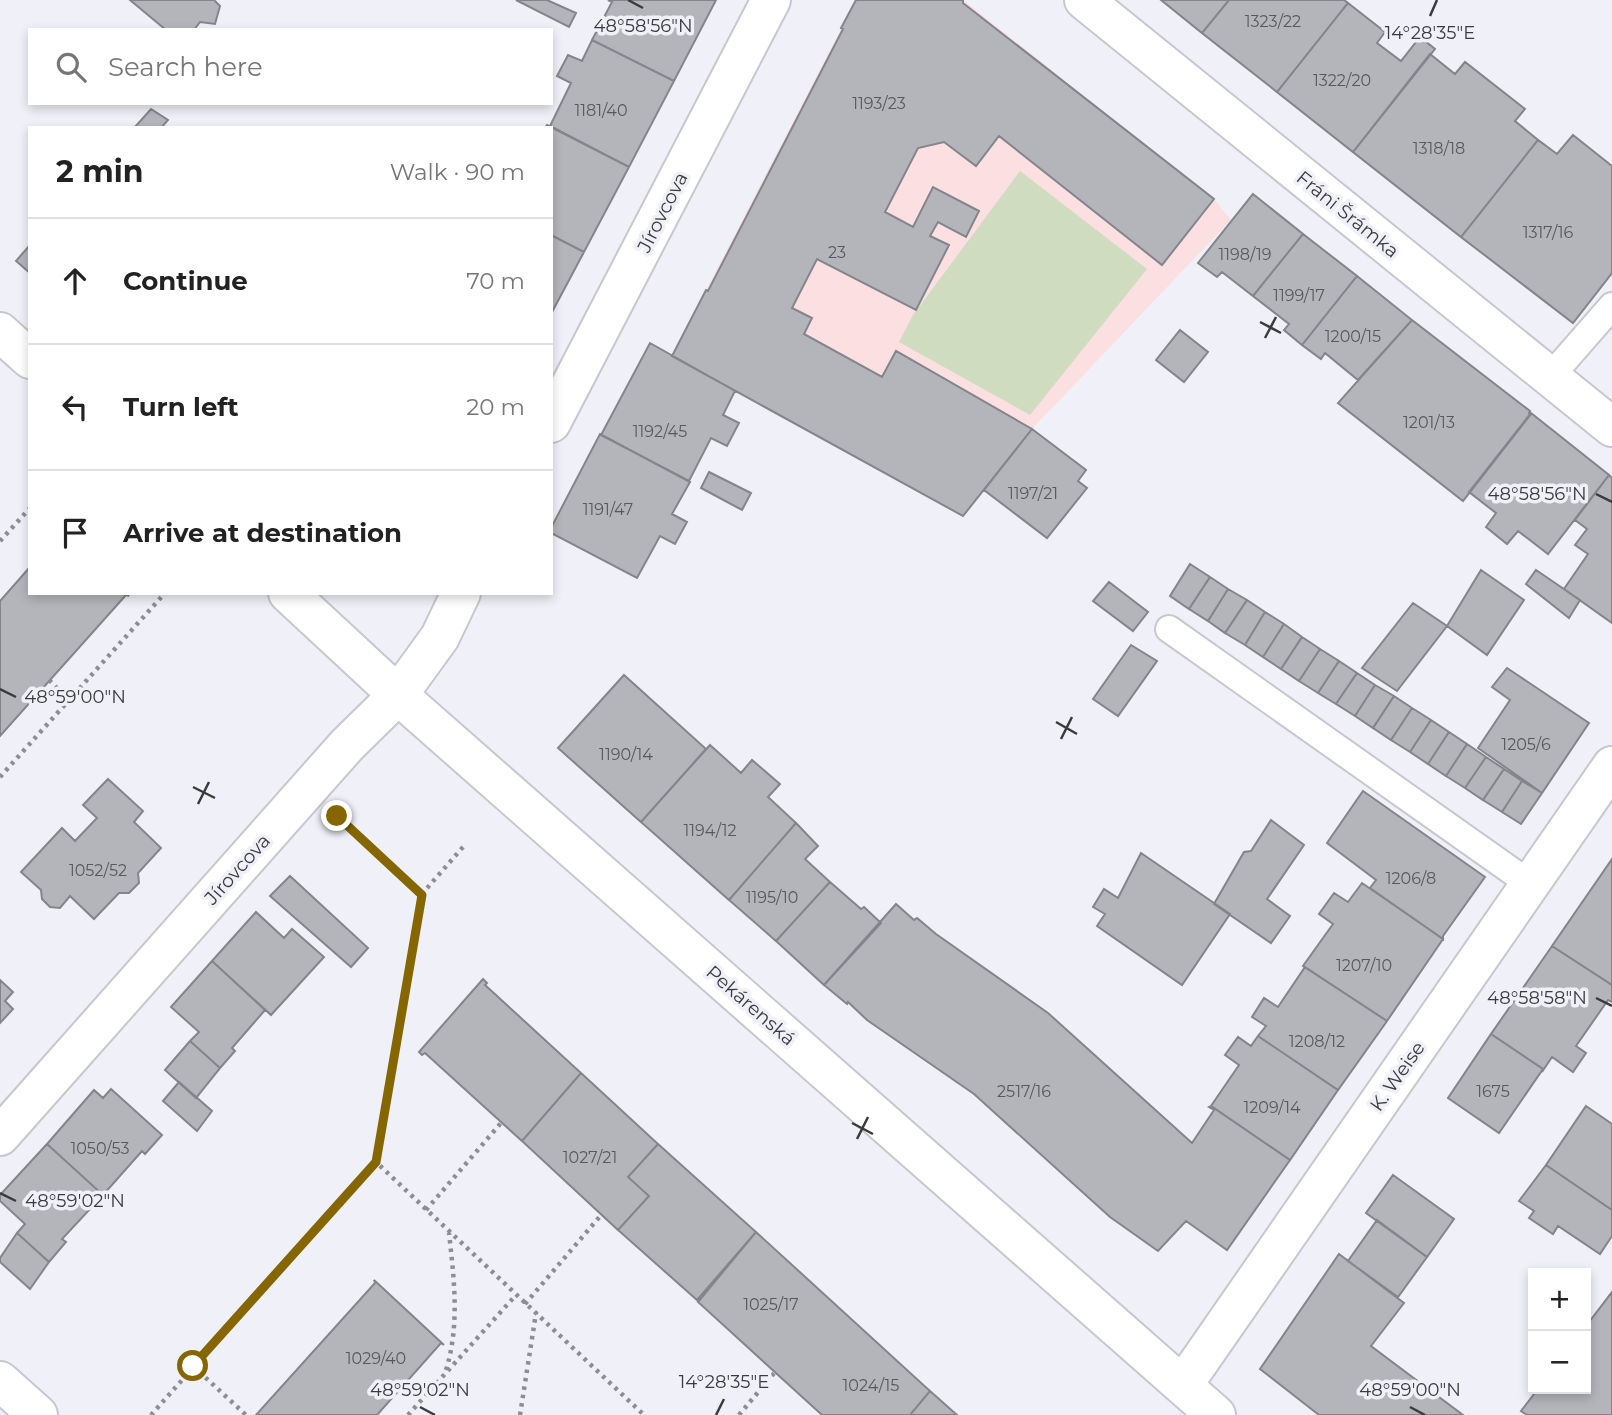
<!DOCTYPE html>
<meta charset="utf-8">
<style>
:root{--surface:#fff;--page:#f2f2f2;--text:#222;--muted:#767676;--line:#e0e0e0}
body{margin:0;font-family:Montserrat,sans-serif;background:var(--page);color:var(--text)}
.controls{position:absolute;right:21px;bottom:21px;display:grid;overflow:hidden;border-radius:0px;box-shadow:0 4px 10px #0003}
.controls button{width:63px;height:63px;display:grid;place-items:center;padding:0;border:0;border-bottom:2px solid var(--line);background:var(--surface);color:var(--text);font:35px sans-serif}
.stop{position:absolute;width:21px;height:21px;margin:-16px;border:5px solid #856600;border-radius:50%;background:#fff}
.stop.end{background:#856600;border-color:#fff;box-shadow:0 2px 7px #0008}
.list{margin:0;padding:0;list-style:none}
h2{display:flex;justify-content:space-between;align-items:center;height:91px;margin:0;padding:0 28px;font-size:30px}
h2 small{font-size:23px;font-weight:400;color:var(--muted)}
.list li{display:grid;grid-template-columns:46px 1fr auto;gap:21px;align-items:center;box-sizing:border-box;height:126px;padding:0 28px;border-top:2px solid var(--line)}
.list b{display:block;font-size:26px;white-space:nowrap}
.list em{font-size:23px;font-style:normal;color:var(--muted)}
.icon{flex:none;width:38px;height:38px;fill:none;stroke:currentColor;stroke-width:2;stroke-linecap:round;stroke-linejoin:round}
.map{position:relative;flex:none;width:1612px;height:1415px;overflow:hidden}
.search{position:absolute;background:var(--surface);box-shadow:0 4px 10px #0003;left:28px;top:28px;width:525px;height:77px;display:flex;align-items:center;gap:18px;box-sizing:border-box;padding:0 24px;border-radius:0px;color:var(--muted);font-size:26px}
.panel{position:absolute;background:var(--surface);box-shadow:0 4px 10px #0003;left:28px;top:126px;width:525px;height:469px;border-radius:0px}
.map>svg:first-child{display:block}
.education{fill:#fbdfe1}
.green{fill:#cfdcbf}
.building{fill:#b4b4bb;stroke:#84848b;stroke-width:2}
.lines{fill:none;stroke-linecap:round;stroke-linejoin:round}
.lane-casing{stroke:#c7c7cf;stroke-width:30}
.street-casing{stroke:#c7c7cf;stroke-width:42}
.path{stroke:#8d8d93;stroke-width:4.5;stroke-dasharray:3.5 5;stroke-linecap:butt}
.lane{stroke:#fff;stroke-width:26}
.street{stroke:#fff;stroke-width:38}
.route{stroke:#856600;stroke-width:9}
.ticks{fill:none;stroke:#3b3b3e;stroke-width:2.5}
.labels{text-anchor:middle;stroke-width:7;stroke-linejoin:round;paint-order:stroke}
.number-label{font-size:16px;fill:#59595d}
.street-label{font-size:19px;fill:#3b3b3e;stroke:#f0f0f8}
.ticks-label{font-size:18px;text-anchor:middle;fill:#3b3b3e;stroke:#f0f0f8;stroke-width:7;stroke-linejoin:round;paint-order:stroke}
</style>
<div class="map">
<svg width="1612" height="1415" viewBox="0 0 1612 1415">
<rect width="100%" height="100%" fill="#f0f0f8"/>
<!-- education -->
<path class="education" d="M856,0H963L1214,199L1231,220L1032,429L963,516L672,356Z"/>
<!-- green -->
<path class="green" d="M1020,171L1147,269L1030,415L899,342L913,315Z"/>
<!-- building -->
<path class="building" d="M130,0H214L220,6L215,24L200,22L194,30H166Z
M516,0H547L576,13L569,27Z
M608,0H716L674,81L592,40L612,2Z
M856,0H963V3L1214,199L1162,265L999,136L976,166L944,142L918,148L885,212L913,227L933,187L979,211L966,237L938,222L930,236L949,245L916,310L817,259L792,308L812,318L804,334L882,377L896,351L1032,429L963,516L672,356L706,290L708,291L843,29L841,28Z
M1161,0H1229L1202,33Z
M1229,0H1344L1348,3L1277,92L1202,33Z
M1348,3L1385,32L1377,43L1401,61L1420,37L1435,49L1353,152L1277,92Z
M592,40L674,81L629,167L550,126L571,83L557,76L568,55L582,61Z
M1430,54L1455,74L1465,62L1525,109L1515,121L1538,140L1461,237L1353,152Z
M151,109L168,120L161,128H134Z
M547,125L629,167L584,252L551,235V128H545Z
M1573,135L1612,166V273L1573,323L1461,237L1538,140L1557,154Z
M1253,194L1303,234L1253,296L1222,272L1217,277L1198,263Z
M1303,234L1357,276L1302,345L1284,330L1289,324L1253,296Z
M551,235L584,252L551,314Z
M30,245V273L16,261Z
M1357,276L1412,320L1358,380L1325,353L1321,359L1302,345Z
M1412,320L1530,411L1529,413L1531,414L1463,501L1338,403Z
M1180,330L1208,352L1184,382L1156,360Z
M650,343L735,391L723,415L739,423L727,446L711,438L689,481L601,435Z
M1531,413L1609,475L1548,554L1518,531L1507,544L1486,527L1496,513L1469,492Z
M1032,429L1086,470L1078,481L1087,488L1047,538L984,490Z
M600,434L690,482L672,514L687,522L675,544L660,536L637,578L551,533V528Z
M709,472L751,493L742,510L701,488Z
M1609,475L1612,478V623L1564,589L1588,554L1575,545L1587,529L1575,520Z
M1190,564L1210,577L1189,609L1170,596Z
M30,567V593H126L129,596L126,595L0,736V601Z
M1481,570L1524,600L1487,655L1447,626Z
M1536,570L1580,600L1569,618L1526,584Z
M1210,577L1228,589L1208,621L1189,609Z
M1109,582L1148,612L1133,631L1093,601Z
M1228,589L1247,600L1225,633L1208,621Z
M1247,600L1265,612L1245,645L1225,633Z
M1413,603L1447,626L1397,691L1362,668Z
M1265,612L1284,624L1263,657L1245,645Z
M1284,624L1302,637L1281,669L1263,657Z
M1302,637L1320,649L1299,681L1281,669Z
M1131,645L1157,661L1118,716L1093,699Z
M1320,649L1339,661L1318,693L1299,681Z
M1339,661L1357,673L1336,704L1318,693Z
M1507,668L1589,723L1542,793L1478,748L1510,700L1492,687Z
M1357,673L1375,685L1355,716L1336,704Z
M624,675L706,749L641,822L558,748Z
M1375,685L1394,696L1373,728L1355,716Z
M1394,696L1412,708L1391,740L1373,728Z
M1412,708L1431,720L1410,752L1391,740Z
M1431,720L1449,732L1428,764L1410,752Z
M1449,732L1467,744L1446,776L1428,764Z
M1467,744L1486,757L1465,788L1446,776Z
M710,745L741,773L752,760L780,784L768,797L796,823L729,900L641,822Z
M1486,757L1504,769L1483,800L1465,788Z
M1504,769L1522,781L1502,812L1483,800Z
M108,779L143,811L134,822L161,848L138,873L139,883L129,893H119L94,919L70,896L60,908L50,907L42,899L41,890L21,872L62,828L75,841L97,818L83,805Z
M1522,781L1542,793L1521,824L1502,812Z
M1363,791L1485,877L1443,936V939L1370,888L1376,880L1327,843Z
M1271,820L1304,845L1267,899L1290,916L1271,943L1214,904L1244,852L1251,851Z
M796,823L818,846L805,859L830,882L776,941L729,900Z
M1141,853L1230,914L1182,985L1097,926L1105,914L1093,907L1104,889L1118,898Z
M1612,859V985L1552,946Z
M290,876L368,948L351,967L270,896Z
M830,882L861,909L864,907L881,923L824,985L776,941Z
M1362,883L1443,939L1387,1021L1303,966L1333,924L1319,914L1334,893L1348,902Z
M896,904L914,920L917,918L936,934L1048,1013L1192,1143L1214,1110L1209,1107L1211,1106L1290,1160L1227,1250L1186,1221L1158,1251L1110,1217L974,1094L867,1020L848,1002L847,1004L824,985Z
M256,912L284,938L292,929L324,957L271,1015L212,961Z
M1552,946L1612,985V1002L1608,1000L1576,1046L1586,1053L1573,1072L1552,1057L1542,1072L1543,1069L1491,1034Z
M212,961L265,1010L232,1048L235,1051L220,1068L190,1041L199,1032L171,1007Z
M1305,967L1387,1021L1338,1090L1258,1036L1266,1026L1252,1017L1264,998L1278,1007Z
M483,979L487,983L485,985L581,1073L522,1141L425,1053L422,1055L419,1052Z
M0,980L13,992L5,1001L13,1009L0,1023Z
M1491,1034L1543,1069L1499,1133L1448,1098Z
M1258,1036L1338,1090L1290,1160L1211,1106L1239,1065L1225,1055L1238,1037L1251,1046Z
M190,1041L220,1068L196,1098L165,1070Z
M581,1073L658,1144L628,1177L649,1196L618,1230L522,1141Z
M179,1082L212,1111L197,1131L163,1101Z
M111,1089L162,1135L145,1154L142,1151L103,1195L47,1144L94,1090L103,1098Z
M1586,1106L1612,1124V1210L1546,1165Z
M47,1144L103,1195L62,1239L66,1242L49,1262L17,1233L25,1224L0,1201V1195Z
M658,1144L756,1232L697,1300L618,1230L649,1196L628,1177Z
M1546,1165L1612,1210V1236L1600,1254L1558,1226L1553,1234L1529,1218L1534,1211L1519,1201Z
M1393,1175L1454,1219L1427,1257L1366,1213Z
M1377,1220L1427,1257L1398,1297L1348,1261Z
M756,1232L930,1391L910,1415H822L698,1302Z
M17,1233L49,1262L30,1289L0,1262V1258Z
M1339,1254L1404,1303L1371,1346L1463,1415H1319L1260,1369Z
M374,1280L444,1345L441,1343L377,1415H256L375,1283Z
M1612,1292V1415H1527L1521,1411L1538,1389H1586V1326Z
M930,1391L957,1415H910Z"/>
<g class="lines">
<defs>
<path id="lane" d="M1550,377L1612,306
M1169,629L1530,884"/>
<path id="street" d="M1084,0L1612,427
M0,332L30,359
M551,423L771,0
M288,593L398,695L1216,1415
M0,1136L347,745L398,695L440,637L461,593
M0,1381L38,1415
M1183,1385L1612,766"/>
</defs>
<!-- lane casing -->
<use href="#lane" class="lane-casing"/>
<!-- street casing -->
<use href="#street" class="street-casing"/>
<!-- path -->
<path class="path" d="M0,541L30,508
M49,680L69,700
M0,777L165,593
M340,819L421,895
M463,847L421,895L376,1162L644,1415
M426,1210L501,1123
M525,1304L602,1214
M193,1366L246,1415
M446,1370C460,1325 454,1278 449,1233
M151,1415L376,1162
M408,1415L516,1295
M520,1415L536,1313
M739,1415L775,1372"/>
<!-- lane -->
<use href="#lane" class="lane"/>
<!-- street -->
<use href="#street" class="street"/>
</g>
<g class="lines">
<!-- route -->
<path class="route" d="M193,1366L376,1162L422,895L337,816"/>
</g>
<!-- ticks -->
<path class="ticks" d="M628,0L643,8M1430,16L1437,0M1260,322L1281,333M1265,338L1276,317M1596,494L1612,502M0,689L16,697M1056,722L1077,734M1061,739L1072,717M193,787L215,798M198,804L209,782M1596,998L1612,1006M852,1123L873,1134M857,1139L868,1117M0,1193L16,1201M420,1407L435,1415M1410,1407L1425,1415M716,1415L724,1399"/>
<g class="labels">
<!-- number labels -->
<g class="number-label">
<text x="1273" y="27">1323/22</text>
<text x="1342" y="86">1322/20</text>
<text x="879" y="109">1193/23</text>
<text x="601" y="116">1181/40</text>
<text x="1439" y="154">1318/18</text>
<text x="1548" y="238">1317/16</text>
<text x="837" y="258">23</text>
<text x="1245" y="260">1198/19</text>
<text x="1299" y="301">1199/17</text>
<text x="1353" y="342">1200/15</text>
<text x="1429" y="428">1201/13</text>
<text x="660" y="437">1192/45</text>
<text x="1033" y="499">1197/21</text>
<text x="608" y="515">1191/47</text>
<text x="1526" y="750">1205/6</text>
<text x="626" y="760">1190/14</text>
<text x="710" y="836">1194/12</text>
<text x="98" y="876">1052/52</text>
<text x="1411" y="884">1206/8</text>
<text x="772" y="903">1195/10</text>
<text x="1364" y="971">1207/10</text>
<text x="1317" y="1047">1208/12</text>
<text x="1024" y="1097">2517/16</text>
<text x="1493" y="1097">1675</text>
<text x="1272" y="1113">1209/14</text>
<text x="100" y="1154">1050/53</text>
<text x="590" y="1163">1027/21</text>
<text x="771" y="1310">1025/17</text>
<text x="376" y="1364">1029/40</text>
<text x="871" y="1391">1024/15</text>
</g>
<!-- street labels -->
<g class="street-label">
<text transform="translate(662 212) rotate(-63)" y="7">Jírovcova</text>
<text transform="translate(1348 214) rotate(39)" y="7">Fráni Šrámka</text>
<text transform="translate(237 869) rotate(-48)" y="7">Jírovcova</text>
<text transform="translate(751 1005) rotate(41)" y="7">Pekárenská</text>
<text transform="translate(1397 1076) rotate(-55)" y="7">K. Weise</text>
</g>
</g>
<g class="ticks-label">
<text x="643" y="32">48°58'56"N</text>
<text x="1430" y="39">14°28'35"E</text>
<text x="1537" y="500">48°58'56"N</text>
<text x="75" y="703">48°59'00"N</text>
<text x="1537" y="1004">48°58'58"N</text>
<text x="75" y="1207">48°59'02"N</text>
<text x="724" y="1388">14°28'35"E</text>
<text x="420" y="1396">48°59'02"N</text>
<text x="1410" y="1396">48°59'00"N</text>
</g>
</svg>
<div class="controls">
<button>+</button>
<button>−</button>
</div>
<div class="stop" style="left:193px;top:1366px"></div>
<div class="stop end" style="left:337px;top:816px"></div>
<div class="search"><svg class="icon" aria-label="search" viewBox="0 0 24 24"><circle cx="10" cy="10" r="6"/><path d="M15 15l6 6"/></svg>Search here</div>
<section class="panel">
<h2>2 min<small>Walk · 90 m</small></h2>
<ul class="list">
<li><svg class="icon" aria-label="ahead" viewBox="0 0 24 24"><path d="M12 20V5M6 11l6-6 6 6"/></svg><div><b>Continue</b></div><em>70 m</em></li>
<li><svg class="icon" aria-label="left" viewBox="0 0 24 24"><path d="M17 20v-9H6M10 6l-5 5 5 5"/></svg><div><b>Turn left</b></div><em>20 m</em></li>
<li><svg class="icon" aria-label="arrive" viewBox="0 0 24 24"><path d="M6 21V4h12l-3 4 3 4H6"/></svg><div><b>Arrive at destination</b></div></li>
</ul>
</section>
</div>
